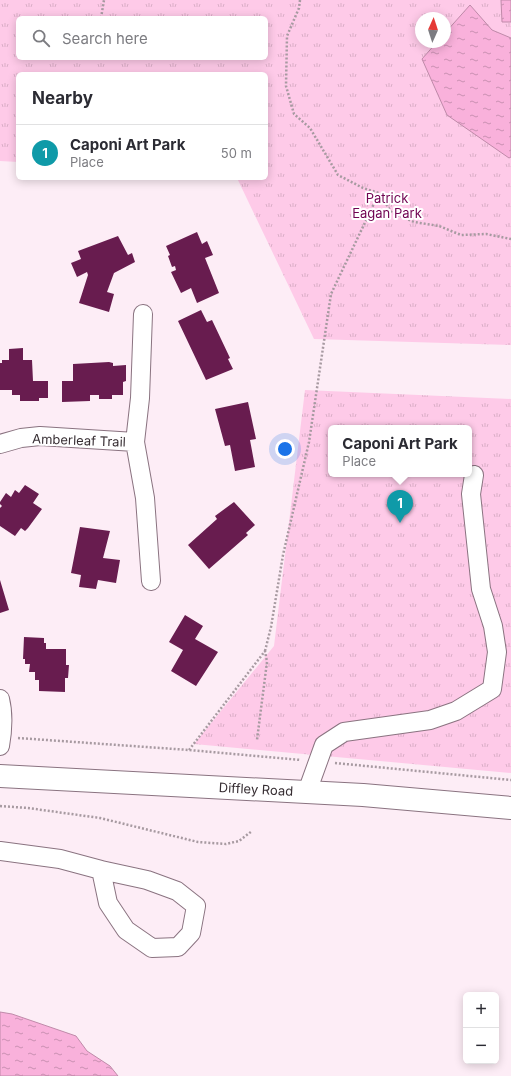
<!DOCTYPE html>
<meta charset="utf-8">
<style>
:root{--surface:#fff;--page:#f2f2f3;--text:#2b2b33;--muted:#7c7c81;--line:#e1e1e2;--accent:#ea580c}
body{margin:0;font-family:Inter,sans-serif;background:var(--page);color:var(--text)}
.controls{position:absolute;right:12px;bottom:12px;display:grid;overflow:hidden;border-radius:6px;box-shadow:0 2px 10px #0003}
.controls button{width:36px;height:36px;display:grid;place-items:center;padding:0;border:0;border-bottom:1px solid var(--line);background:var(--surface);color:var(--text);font:20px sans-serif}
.compass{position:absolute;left:415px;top:12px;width:36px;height:36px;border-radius:50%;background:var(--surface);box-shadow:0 2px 10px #0003;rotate:3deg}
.you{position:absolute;left:285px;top:449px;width:14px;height:14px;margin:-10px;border:3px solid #fff;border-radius:50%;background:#1a73e8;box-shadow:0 0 0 6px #1a73e833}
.badge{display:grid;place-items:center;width:26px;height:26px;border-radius:50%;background:var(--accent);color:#fff;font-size:13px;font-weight:700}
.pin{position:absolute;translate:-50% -33px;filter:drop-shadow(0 1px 2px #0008)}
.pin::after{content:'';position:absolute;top:21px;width:14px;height:12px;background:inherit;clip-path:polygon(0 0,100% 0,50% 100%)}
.popup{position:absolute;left:328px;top:425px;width:144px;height:52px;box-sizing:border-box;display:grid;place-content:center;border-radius:6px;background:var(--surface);filter:drop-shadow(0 1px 3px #0005);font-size:13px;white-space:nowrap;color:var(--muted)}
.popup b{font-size:15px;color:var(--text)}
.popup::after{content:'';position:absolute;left:50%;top:100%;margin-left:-8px;border:8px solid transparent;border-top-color:var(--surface)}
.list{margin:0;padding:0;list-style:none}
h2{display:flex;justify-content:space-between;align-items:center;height:52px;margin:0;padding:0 16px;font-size:17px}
h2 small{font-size:13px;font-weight:400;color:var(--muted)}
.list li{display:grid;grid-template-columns:26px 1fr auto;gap:12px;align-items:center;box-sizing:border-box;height:56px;padding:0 16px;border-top:1px solid var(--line)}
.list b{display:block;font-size:15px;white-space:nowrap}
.list p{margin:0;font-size:13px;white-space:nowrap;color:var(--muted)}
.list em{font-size:13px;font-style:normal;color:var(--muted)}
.icon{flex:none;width:22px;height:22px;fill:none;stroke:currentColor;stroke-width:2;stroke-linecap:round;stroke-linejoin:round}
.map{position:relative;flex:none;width:511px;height:1076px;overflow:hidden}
.search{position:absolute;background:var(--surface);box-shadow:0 2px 10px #0003;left:16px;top:16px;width:252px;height:44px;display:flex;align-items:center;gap:10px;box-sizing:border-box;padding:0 14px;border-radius:6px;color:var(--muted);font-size:15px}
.panel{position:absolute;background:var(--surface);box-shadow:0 2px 10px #0003;left:16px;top:72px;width:252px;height:108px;border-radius:6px}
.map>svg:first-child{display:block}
.grass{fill:url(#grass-tufts);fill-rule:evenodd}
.water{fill:url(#water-ripples);stroke:#bf8aa9}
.building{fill:#681c4f}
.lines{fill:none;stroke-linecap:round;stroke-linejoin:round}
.minor-casing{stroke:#8a7380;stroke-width:20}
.major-casing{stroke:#8a7380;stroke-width:24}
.path{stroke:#a79aa1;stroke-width:2.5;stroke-dasharray:2 2;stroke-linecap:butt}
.minor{stroke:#fff;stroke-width:18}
.major{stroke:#fff;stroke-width:22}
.labels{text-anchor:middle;stroke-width:4;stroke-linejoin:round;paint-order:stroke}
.park-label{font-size:13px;fill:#700452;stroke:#fff}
.street-label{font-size:13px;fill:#372e33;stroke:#fff}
</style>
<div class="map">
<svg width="511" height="1076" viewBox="0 0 511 1076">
<defs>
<pattern id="grass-tufts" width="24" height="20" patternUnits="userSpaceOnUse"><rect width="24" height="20" fill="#fecae8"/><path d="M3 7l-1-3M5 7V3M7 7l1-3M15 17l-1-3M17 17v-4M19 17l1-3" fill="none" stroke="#daaec7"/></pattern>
<pattern id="water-ripples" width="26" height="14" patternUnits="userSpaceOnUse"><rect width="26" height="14" fill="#f9b1db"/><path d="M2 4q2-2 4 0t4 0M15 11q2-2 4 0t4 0" fill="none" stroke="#ca90b2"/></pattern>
</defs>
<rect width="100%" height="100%" fill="#fdedf6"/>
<!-- grass -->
<path class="grass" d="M0,0H511V345L314,339L237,178H266V74H18V162L0,161ZM18,18H266V58H18ZM421,18H445V42H421Z
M305,390L511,399V773L194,744L274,646ZM331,428H469V474H331Z"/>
<!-- water -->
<path class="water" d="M501,0H511V22H502Z
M470,5L492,30L511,38V157L509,158L447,115L422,59L437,42H445V33Z
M0,1012L12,1014L76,1036L87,1051L110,1066L118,1076H0Z"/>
<!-- building -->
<path class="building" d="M197,232L202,244L207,241L213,255L205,258L219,293L197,303L191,288L181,293L171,272L176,270L175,266L172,267L168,256L170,255L166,246Z
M118,236L128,255L132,253L135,262L114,273L107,292L114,294L109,312L79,303L88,275L87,272L77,277L71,263L81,259L78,251Z
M201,310L207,322L212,320L230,358L228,359L233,369L206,380L178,321Z
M23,348V360H32L33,381H48V398H39V401H20V395H12V390H0V363H2V360H9V349Z
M109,362L113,363V366L126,365V381L123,382V395H112V399H99V395H90V401L62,402V381H73V364Z
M248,402L256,439L250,440L255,467L235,471L230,445L225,446L215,409Z
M25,485L39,494L33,503L42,509L28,528L25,531L21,528L15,536L0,526V508L2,506L0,504V502L6,493L11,497L15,490L19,493Z
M234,502L255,525L246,533L248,535L209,569L188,545L217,519L215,516Z
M80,527L110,531L103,558L120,560L116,583L98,580L96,589L79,587L81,575L71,573Z
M0,580L9,610L0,613Z
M185,615L203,626L195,639L218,652L196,686L171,671L183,650L169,642Z
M24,637L44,638V643H46V649H66V665H69L68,678H65V692L39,691V680H35V672H29L30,664H25V659H23Z"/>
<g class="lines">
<defs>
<path id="minor" d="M143,314L140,398L135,442L145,498L151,581
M0,444L21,438L40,436L135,442
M0,699C4,715 3,729 0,746
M307,792L324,745L344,732L430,720L456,711L492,689L497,652L493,626L481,589L471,494L474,475
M0,851L60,859L101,870
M101,870L147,880L177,891L196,906L191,933L178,947L152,948L126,930L108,903Z"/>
<path id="major" d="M0,776L363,795L511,808"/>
</defs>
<!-- minor casing -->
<use href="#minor" class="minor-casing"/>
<!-- major casing -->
<use href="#major" class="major-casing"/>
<!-- path -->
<path class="path" d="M300,0L299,8L287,36L286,86L294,114L310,128L338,175L363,188L379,193L392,213L414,222L439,226L461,235L486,234L511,239
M101,18L104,0
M265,651L271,627L283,555L309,442L331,294L379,193
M18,738L189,750L301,760
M189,750L265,651L267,662L257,740
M335,763L511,780
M0,806L28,808L100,818L198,842L226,844L239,841L252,831"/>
<!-- minor -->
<use href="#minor" class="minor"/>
<!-- major -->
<use href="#major" class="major"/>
</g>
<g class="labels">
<!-- park labels -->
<g class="park-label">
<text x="387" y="203">Patrick<tspan x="387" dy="15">Eagan Park</tspan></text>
</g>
<!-- street labels -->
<g class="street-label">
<text transform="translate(79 440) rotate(2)" y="5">Amberleaf Trail</text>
<text transform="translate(256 789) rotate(3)" y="5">Diffley Road</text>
</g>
</g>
</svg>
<div class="controls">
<button>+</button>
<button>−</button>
</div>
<svg class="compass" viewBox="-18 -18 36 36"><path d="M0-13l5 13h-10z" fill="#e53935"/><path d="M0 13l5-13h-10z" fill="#7c7c81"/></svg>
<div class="you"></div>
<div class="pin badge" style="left:400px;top:523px;background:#0f9aa8">1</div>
<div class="popup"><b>Caponi Art Park</b>Place</div>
<div class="search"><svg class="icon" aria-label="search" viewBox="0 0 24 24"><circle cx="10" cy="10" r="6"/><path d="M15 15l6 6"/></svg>Search here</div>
<section class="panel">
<h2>Nearby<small></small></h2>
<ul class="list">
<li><span class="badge" style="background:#0f9aa8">1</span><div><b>Caponi Art Park</b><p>Place</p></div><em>50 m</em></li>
</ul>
</section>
</div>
